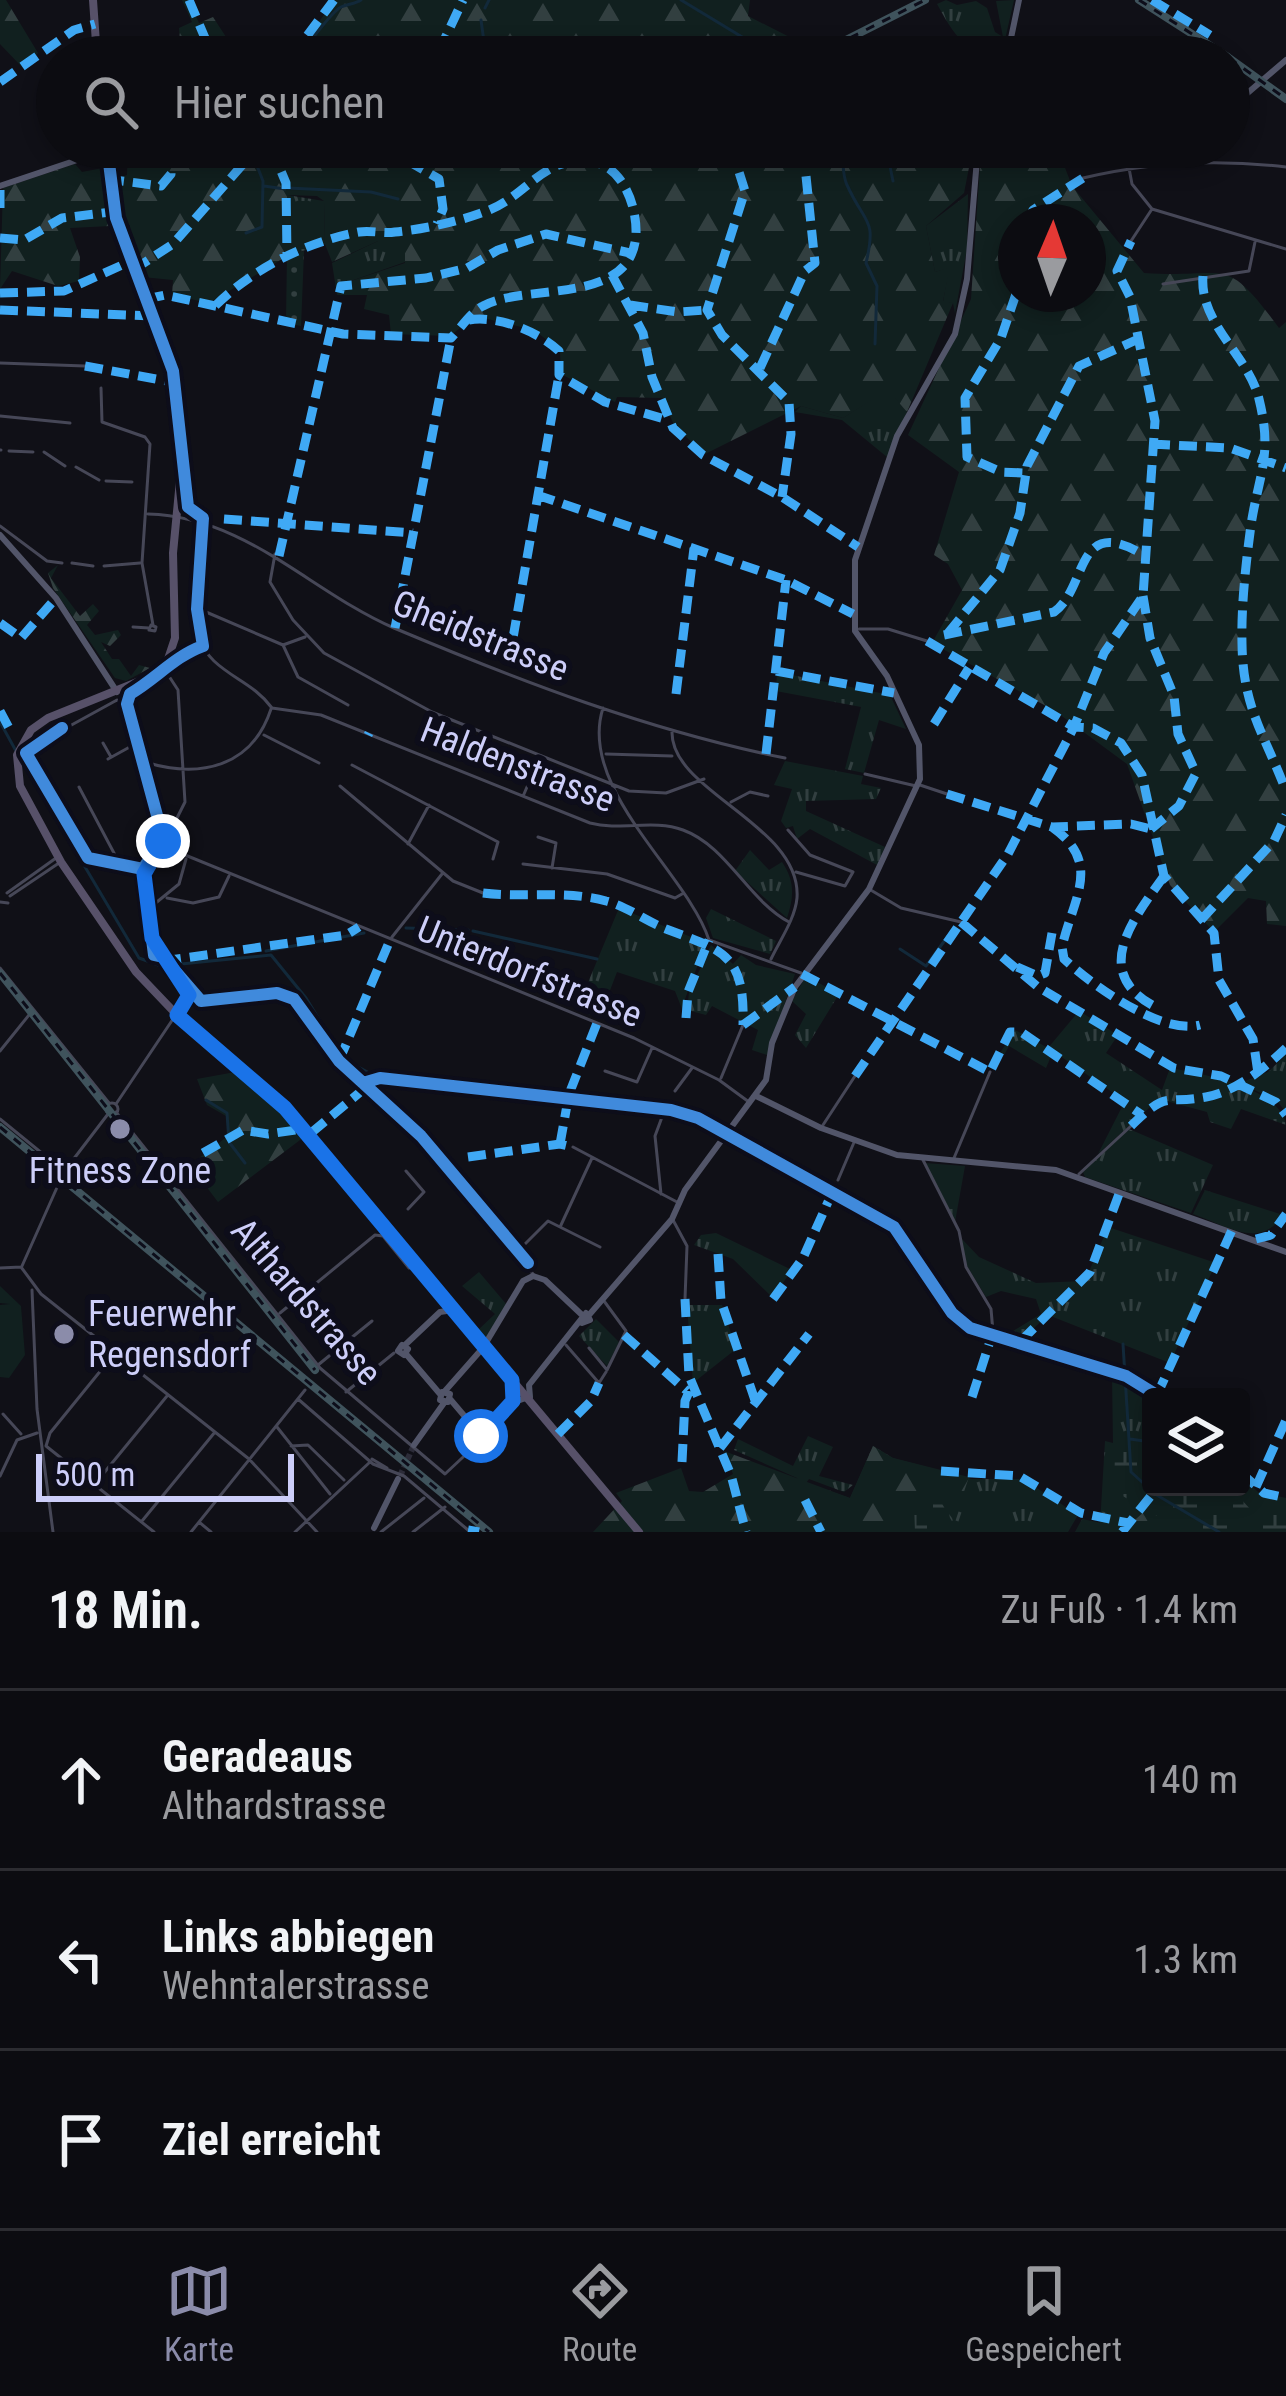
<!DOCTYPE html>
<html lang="de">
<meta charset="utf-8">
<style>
:root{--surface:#0c0c11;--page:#15151a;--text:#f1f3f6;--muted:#9a9b9f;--line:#2c2c31;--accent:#8b8caa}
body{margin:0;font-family:"Roboto Condensed",sans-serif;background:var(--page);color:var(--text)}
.controls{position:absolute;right:36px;bottom:36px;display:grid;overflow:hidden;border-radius:12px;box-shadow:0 6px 18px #0003}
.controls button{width:108px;height:108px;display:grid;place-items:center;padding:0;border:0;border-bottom:3px solid var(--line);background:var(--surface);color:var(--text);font:60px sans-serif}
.compass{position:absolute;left:998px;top:204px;width:108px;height:108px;border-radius:50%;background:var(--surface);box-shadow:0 6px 18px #0003;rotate:2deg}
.scale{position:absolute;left:36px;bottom:30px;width:258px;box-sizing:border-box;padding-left:12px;border:6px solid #cdcef9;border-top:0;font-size:33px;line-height:42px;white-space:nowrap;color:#cdcef9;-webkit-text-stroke:9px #0d0d1a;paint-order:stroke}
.stop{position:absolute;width:36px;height:36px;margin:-27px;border:9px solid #1a73e8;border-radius:50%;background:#fff}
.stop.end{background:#1a73e8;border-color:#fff;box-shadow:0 3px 12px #0008}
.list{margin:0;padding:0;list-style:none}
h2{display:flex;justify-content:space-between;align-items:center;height:156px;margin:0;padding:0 48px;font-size:51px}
h2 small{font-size:39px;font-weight:400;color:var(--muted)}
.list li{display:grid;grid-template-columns:78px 1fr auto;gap:36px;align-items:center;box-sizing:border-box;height:180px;padding:0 48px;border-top:3px solid var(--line)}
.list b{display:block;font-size:45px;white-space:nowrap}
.list p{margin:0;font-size:39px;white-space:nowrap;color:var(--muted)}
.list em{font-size:39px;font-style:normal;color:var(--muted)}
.icon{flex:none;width:66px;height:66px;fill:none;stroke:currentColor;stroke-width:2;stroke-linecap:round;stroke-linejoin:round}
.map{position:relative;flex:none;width:1286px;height:1532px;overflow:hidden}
.search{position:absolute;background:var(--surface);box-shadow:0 6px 18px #0003;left:36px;right:36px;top:36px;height:132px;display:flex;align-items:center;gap:30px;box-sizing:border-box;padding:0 42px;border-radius:66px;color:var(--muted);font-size:45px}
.sheet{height:696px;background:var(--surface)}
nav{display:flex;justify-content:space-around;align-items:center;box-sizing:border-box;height:168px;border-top:3px solid var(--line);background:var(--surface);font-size:33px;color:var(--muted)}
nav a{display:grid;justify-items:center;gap:6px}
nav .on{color:var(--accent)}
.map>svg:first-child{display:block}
.grass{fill:url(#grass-tufts)}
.forest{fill:url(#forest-firs);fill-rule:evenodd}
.wetland{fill:url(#wetland-marsh)}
.garden{fill:url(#garden-dots)}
.pitch{fill:#11201f}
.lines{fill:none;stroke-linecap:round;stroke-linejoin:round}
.stream{stroke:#12293a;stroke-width:3}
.secondary-tunnel{stroke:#2c2c39;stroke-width:6;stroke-dasharray:6 3;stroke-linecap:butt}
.street{stroke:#464757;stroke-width:3}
.secondary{stroke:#525569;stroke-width:6}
.primary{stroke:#575169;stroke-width:8}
.rail-casing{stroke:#3f535c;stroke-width:8}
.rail{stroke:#0d0d1a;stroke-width:3;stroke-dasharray:9;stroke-linecap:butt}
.secondary-bridge{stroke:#525569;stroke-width:6}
.quiet{stroke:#3fa9f5;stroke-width:9;stroke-dasharray:18 9;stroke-linecap:butt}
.cycleway-casing{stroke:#0d0d1a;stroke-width:20}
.cycleway{stroke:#408adc;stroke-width:12}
.route{stroke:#1a73e8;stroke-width:15}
.poi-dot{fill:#8b8caa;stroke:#0d0d1a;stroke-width:4.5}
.labels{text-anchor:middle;stroke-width:12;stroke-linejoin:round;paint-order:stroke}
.street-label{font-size:36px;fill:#cdcef9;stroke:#0d0d1a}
.poi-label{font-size:36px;fill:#cdcef9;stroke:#0d0d1a}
</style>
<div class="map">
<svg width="1286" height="1532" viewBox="0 0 1286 1532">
<defs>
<pattern id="grass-tufts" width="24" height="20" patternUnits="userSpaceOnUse" patternTransform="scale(3)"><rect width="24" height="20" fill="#11201f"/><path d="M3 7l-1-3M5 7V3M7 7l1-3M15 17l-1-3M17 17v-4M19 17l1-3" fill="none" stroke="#323f40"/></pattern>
<pattern id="forest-firs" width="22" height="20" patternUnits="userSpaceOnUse" patternTransform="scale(3)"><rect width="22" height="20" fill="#11201f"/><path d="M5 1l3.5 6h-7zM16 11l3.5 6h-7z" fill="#323f40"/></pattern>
<pattern id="wetland-marsh" width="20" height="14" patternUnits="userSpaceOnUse" patternTransform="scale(3)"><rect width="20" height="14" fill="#11201f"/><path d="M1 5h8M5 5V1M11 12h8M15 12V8" fill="none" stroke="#323f40"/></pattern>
<pattern id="garden-dots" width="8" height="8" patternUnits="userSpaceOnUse" patternTransform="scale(3)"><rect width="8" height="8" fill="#11201f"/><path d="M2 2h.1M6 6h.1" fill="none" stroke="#323f40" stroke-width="1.8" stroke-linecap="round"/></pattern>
</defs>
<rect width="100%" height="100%" fill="#101017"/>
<!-- grass -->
<path class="grass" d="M946,0L957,5L976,1L987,8L995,32L1003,37L996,1L1014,0L1001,57C967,57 953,33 937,4Z
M968,194L967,249L955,313L953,303L943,302L949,268L935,272L926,226Z
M287,195L324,201L325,244L287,256Z
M405,240V262L342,284L337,295L332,263L378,241Z
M888,389L907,412L887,457L842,420L795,412L801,406L843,418Z
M777,672L890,695L906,729L879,720L864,773L845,769L861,707L776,691Z
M785,761L863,776L861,784L881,788L876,799L806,801V811L885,847L877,865L810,829L797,839L793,826L786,828L781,821L792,789L774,785Z
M750,850L769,870L782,862C795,881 794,897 787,918L735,871Z
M619,908L706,943L685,999L686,1019L675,991L617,972L599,1019L577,1009Z
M711,909L776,941L770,954L713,938L706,918Z
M711,945L733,964L741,955L756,965L795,974L767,1055L752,1050L758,1030L712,1006L706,1015L687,1010L689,993Z
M806,976L839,994L806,1048L795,1035L806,1014L792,1001Z
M1079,1011L1118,1035L1106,1053L1162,1090L1170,1068C1203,1074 1280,1087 1286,1125L1241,1109L1231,1129L1210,1122L1207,1112L1159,1099L1098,1154L1125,1101L1053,1051L1046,1068L1009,1046L1004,1055L1000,1053L1015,1030L1048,1048Z
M1286,1055V1112L1277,1101L1240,1083L1268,1072Z
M1129,1129L1213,1165L1191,1213L1085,1177L1083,1172Z
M924,1163L965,1166L955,1222Z
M1205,1190L1283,1215C1260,1250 1227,1226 1193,1214Z
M1108,1227L1216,1263L1170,1363L1048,1315L1021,1340L1012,1337L1013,1331L1041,1314L1036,1299L1001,1291L986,1297L967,1266L961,1238L979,1257L1036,1283L1085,1281Z
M716,1233L792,1270L775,1294L770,1295L733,1259L694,1245L701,1235Z
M479,1272L507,1305L485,1339L477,1331L495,1314L462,1286Z
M687,1305H722L736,1349L693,1383Z
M596,1319L619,1342L607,1366L579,1336Z
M1112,1373L1157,1397H1151V1487H1241V1476L1258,1492L1286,1498V1532H1090L1100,1525L1105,1441L1113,1443Z
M808,1436L833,1447L819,1476L853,1485L844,1492L809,1479L806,1483L850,1498L873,1446L893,1458L972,1479H1023L1078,1515L1068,1532H822L797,1478L734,1450L738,1439L793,1466Z"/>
<!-- forest -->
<path class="forest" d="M0,0H6L38,53L23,68L0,44Z
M182,0H188L199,23L213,17L239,57H162L158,50L180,42L179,28L192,22Z
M335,0H750L748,16L809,47L808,52L784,57H293Z
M128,147H973L964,193L926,226L935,272L950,267L943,301L953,303L907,412L888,390L843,418L801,406L705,454L675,427L662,398L617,397L615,402L561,374L560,350L534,330L475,316L450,336L391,334L389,315L364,309L367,295H337L342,284L405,263V241H378L332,262L325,244L324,201L317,196L287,195V256L209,303L172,295L173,280L143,277L130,251V225L70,228L80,257L79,281L58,286L12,271L0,289L3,188L75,164L82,172L103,168L106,183L127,175Z
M1005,147H1057L1072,186L1144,273C1230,279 1223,252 1279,328L1286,322V926L1267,924L1266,901L1248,898L1214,932L1170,885L1127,764L1055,711L932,643L962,590L948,564L934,555L959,472L908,435L971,299L980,166ZM1016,222H1088V294H1016Z
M58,565L51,578L80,616L93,604L99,611L87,625L95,635L118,630L121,635L110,646L101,642L112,659H119L131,676L139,665L150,668L126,681L115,678L53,588L48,573Z
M241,1071L304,1137L218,1202L190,1165L228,1136L226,1116L207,1105L197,1079Z
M873,1446L893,1458L969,1477L954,1521L940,1501H914L915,1532H593L622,1501L616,1493L681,1468L689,1491L703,1492L733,1474L724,1451L850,1498Z
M1157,1500L1178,1520L1166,1532H1075L1082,1519L1126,1528Z"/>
<!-- wetland -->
<path class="wetland" d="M1145,1444L1151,1446V1487H1230L1251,1510L1286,1514V1532H1185L1114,1491L1115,1453Z
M940,1500L958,1532H915L914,1501Z"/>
<!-- garden -->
<path class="garden" d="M304,251L301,326L286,323L287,256Z"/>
<!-- pitch -->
<path class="pitch" d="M0,1286L21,1306L25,1355L9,1378L0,1377V1305L10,1304L0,1303Z"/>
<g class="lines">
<!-- stream -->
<path class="stream" d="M681,0L772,55
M485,8L489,0
M481,20L485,49
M486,56V57
M300,57C303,49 333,11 341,7C347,4 355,4 361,0
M840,147C845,160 841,172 847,185C865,225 877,217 866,263L877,286L875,344
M886,147L893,181
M264,186L285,189
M288,188L371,192L398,199
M246,233L262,227L263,181L252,153
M0,722L16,751
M21,759L139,958L161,966
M406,928L468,930
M473,931L597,959
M900,949L926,966L948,936
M266,951L364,933
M171,965L271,955L306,998L339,1052
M343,1059L377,1077L565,1097
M569,1097L676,1108L724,1129
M206,1100L227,1113L229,1142L245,1163
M733,1134L832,1188
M835,1190L896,1225L961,1319L990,1329
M1123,1344L1131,1472L1152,1491
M1130,1439L1151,1442
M1155,1494L1219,1532"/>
<!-- secondary-tunnel -->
<path class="secondary-tunnel" d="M400,1476L414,1445"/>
<!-- street -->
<path class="street" d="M1122,50L1158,57
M1125,147L1132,184L1152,209L1286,249
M1083,178C1150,162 1218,159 1286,167
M1131,241L1152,209
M1163,284L1249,271L1255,242
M0,363L85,366
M101,388L102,422L145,437L150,444L142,563L153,625
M0,416L70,423
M0,450H1
M9,451L33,452
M44,452L65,466
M76,467L99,480
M106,481L132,482
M148,514C247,517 309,591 394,628C520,681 650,731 785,758
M202,525C197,563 182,631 214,661C233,679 255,685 272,708
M0,526L47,561L62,563
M275,554L270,582L293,620L324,653L432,712L629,791L666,793L704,779
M72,563L93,566
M104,566L140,563
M199,609L283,645L305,637
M151,625L156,627L155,631L149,630Z
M133,627L149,628
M859,629H888L927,641
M283,645L298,677L348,705
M163,667L178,690L185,802L163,846L147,862L145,879L155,948L190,998
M272,708L321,715L590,823C621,831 653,819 683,830C727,846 748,900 789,922
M603,708C577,789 688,874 709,940L801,973
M672,732C671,792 802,825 797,898C795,919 780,940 771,959
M264,735L319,763
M103,743L111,757
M606,754L672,756
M108,759L137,743
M352,765L498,842L493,859
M865,774L916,786
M920,785L947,794
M340,786L453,881L483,893
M79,787L115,855L143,869
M524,794L539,759
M731,802L750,792L768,796
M788,830L810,855L853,872L845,886L796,872
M538,837L556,843L552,868
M408,844L429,805
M163,846L634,1038L719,1080L749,1102
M120,860L114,864L84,853L26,750L117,700L129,708L145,762C200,779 252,767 271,709
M523,864L607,874L675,898L682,894
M869,889L901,908L961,922
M7,893L56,858
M10,896L59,863
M167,898L193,903L219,897L229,876
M0,902L8,903
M152,906L179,884L186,859
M392,937L442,874
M0,968L109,1103
M190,1000L277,993L294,999L339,1061L421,1136L533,1274
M0,1051L33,1010
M605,1071L637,1082L652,1048
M721,1078L743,1025
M675,1091L692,1068
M106 1109a6 6 0 1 1 12 0a6 6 0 1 1-12 0Z
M116,1104L173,1019
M116,1112L320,1368L445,1474L478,1443L480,1434
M0,1119L65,1172L75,1174
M823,1125L855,1076
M573,1147L677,1202
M954,1158L990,1072
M923,1160L959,1231L966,1267L991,1309L993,1332
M66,1169L108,1114
M406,1171L424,1192L408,1209
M1079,1174L1131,1126
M838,1180L855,1140
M661,1194L655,1136L665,1109
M673,1220L687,1246L685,1299
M561,1225L592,1158
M519,1250L548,1221L600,1247
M22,1266L59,1183
M21,1267L41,1294L249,1459L317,1532
M0,1268L21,1267
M32,1290L37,1409L53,1532
M280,1313L375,1235L383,1236L409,1268
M566,1345L599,1383L606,1372
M589,1348L607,1370L626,1331L604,1301
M115,1353L50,1433L46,1446L154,1532
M318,1365L372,1321
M346,1392L394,1353
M298,1399L373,1464L404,1476L468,1530
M3,1414L21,1434
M277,1427L330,1494
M291,1446L308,1445L344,1480
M372,1459L387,1468
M0,1476L17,1440L37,1433
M94,1485L167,1396
M142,1521L215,1432
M199,1522L211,1532
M191,1532L305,1390
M295,1532L370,1462
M381,1532L424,1498
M413,1532L445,1507"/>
<!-- secondary -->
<path class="secondary" d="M1007,57L1019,0
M1229,109L1286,60
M976,158L999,147
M0,186L104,151
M0,535L56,598L117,692
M756,1096L821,1128L897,1155L1056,1170L1286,1252
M589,1315L672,1219L685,1190L766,1080L772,1043L795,987L869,889L920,779L919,745L887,676L855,631V560L897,436L955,334L967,279L978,147
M487,1341L523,1281L533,1276L545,1280L581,1314
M402,1345L408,1349L404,1355L398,1351Z
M405,1345L440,1312L453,1310
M406,1354L440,1394
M445,1391L481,1350
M442,1392L450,1394L448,1402L440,1400Z
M530,1397L529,1385L586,1313L590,1320L582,1323
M450,1399L478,1432
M479,1432C500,1427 504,1401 527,1398
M414,1445L444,1403
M374,1528L398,1479"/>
<!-- primary -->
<path class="primary" d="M93,0L97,57
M103,147L112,218L153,316L177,408L181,470L173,553L175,638L167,662L152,676L48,718L31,730L17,755L20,786L61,862L136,972L177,1015L285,1108L639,1532"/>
<defs>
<path id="rail" d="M1139,0L1228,57
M834,46L925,0
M1229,58L1286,99
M0,973L315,1370
M0,1127L489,1532"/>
</defs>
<!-- rail casing -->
<use href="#rail" class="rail-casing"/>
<!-- rail -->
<use href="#rail" class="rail"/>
<!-- secondary-bridge -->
<path class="secondary-bridge" d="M481,1350L487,1341"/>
<!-- quiet -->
<path class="quiet" d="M189,0L213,57
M1152,0L1210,35
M439,51L463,0
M291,57L334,0
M424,57L450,50L517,57
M0,82L74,30L95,24
M271,147L286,183L287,256
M384,147L439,179L443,209L437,224
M731,147L745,191L707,310L722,335L789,402L791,434L782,497
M106,179L161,186L171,174L172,147
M0,208V185
M1028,222L1033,210L1083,178
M0,238L24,240L62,218L111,212
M133,270L173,244L258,147
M612,275L643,333L652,377L673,428L703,455L782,497L858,547
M1203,276C1199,324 1249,356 1259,399C1273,456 1259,473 1251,525C1246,562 1241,606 1242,644C1243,709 1265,735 1286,791
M0,293L64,291L129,262
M1016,294L1001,338L965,398L967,457L1001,472L1025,473
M146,299L165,295L343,334L451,338C460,329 471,312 483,306C527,282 632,307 636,234C637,206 623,167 593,162C542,154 528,197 484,212C457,222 424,229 395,232C383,234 371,230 359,232C306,242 252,269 214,307
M630,305L678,312L707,310
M0,310L153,316
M469,320C498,315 539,332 559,351V375L605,402L668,420
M85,366L172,382
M760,368L805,271L815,263L803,147
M1152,444L1230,448L1286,468
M537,495L786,580L853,614
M224,519L413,533
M279,556L341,286L426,278L467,268L498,250L546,234L630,253
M1143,596L1150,638L1174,696L1178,734L1196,773L1179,806L1151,829
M0,623L21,638L56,598
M395,628L451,338
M948,633L1000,570L1020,513L1027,466L1079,366L1136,340
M944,635L1054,612C1089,587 1074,511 1147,557
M513,638L559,375
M927,641L1074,727L1093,728L1121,743L1142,775L1164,876L1214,933L1219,980L1253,1039L1258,1073
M776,671L894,693
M676,694L694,548
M0,711L9,728
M934,724L969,668
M368,735L369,733
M766,754L786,580
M947,794L1052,827L1131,824L1151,829
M1052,827C1103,863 1073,898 1062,947L1064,959C1092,985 1161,1035 1200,1025
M483,893C522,898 568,890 606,901C626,906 646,921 666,929C724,951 745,954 743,1025
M1201,920L1274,841L1286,815
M961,922L1038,987L1174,1068L1221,1076L1276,1102L1286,1115
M163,961L346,935L359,927
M1017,967L1038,976L1045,973L1052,933
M802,974L990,1072L1010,1032H1021L1142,1115
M1152,1005C1090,970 1136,916 1164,876
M686,1018L688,992L709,940
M743,1025L795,987
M339,1061L390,940
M855,1076L1008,854L1074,727L1104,653L1143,596L1155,421L1130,297L1117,271L1131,241
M1131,1126C1169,1089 1163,1105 1206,1097C1235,1092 1265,1068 1286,1048
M311,1133L365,1088
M560,1144L569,1094L597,1023
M203,1153L243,1130L268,1134L303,1129
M468,1157L560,1144L573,1147
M1256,1239L1271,1235L1286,1214
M718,1254L721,1301L757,1406
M685,1299L689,1376L731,1475L746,1532
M773,1299L803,1258L836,1184
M624,1335L687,1391
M1021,1341L1090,1272L1119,1194
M1157,1395L1232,1230
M972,1397L993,1332
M558,1434L591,1401L599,1383
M720,1448L809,1334
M682,1462L685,1401L692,1385
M941,1471L1019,1476L1081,1513L1128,1523
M1241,1473L1264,1493L1286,1498
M1256,1487L1286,1420
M805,1500L821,1532
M468,1530L479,1532
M1122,1532L1158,1487"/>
<defs>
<path id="cycleway" d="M107,147L116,218L173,371L188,507L203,518L197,609L203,646C175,656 157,678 130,694L127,704L158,819L169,832
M62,728L26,753L88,858L143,869
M167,831L143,869L154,955L163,957L201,1001L277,993L294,999L339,1061L421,1136L528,1263
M363,1083L380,1078L671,1110L698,1118L894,1227L952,1313L970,1328L1126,1376L1160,1397"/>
</defs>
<!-- cycleway casing -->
<use href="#cycleway" class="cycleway-casing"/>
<!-- cycleway -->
<use href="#cycleway" class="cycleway"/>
</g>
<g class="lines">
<!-- route -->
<path class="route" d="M163,841L144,874L152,938L189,995L177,1015L285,1108L512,1380L513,1401L481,1436"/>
</g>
<!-- markers -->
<g class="poi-dot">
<circle cx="120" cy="1129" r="12"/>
<circle cx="64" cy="1334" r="12"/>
</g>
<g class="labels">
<!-- street labels -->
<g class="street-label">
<text transform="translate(481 635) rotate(22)" y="13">Gheidstrasse</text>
<text transform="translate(518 764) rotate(21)" y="13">Haldenstrasse</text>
<text transform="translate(530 971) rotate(22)" y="13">Unterdorfstrasse</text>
<text transform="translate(307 1301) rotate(49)" y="13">Althardstrasse</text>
</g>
<!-- poi labels -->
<g class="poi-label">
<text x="120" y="1183">Fitness Zone</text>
<text x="88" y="1326" text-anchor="start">Feuerwehr<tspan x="88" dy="41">Regensdorf</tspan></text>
</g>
</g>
</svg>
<div class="controls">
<button><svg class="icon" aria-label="layers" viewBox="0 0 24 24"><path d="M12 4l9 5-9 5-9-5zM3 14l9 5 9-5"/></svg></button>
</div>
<svg class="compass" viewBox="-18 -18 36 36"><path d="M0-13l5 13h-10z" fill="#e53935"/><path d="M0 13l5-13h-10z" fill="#9a9b9f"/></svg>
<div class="scale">500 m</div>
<div class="stop" style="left:481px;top:1436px"></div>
<div class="stop end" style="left:163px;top:841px"></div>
<div class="search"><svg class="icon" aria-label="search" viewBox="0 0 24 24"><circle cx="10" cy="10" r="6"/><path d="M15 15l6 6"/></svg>Hier suchen</div>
</div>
<section class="sheet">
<h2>18 Min.<small>Zu Fuß · 1.4 km</small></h2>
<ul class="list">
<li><svg class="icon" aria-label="ahead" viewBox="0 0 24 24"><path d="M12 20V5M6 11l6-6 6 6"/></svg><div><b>Geradeaus</b><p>Althardstrasse</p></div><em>140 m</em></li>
<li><svg class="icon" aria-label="left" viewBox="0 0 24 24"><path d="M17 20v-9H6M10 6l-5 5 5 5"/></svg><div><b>Links abbiegen</b><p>Wehntalerstrasse</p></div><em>1.3 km</em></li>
<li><svg class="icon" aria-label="arrive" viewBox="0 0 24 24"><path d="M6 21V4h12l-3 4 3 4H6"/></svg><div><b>Ziel erreicht</b></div></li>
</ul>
</section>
<nav>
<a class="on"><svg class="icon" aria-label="map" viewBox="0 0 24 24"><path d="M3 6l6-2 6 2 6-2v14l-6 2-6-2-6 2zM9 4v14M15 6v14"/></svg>Karte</a>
<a><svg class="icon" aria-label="directions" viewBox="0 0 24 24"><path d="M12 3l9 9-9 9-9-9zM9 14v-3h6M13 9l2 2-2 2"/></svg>Route</a>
<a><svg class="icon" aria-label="saved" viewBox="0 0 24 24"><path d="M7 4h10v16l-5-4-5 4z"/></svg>Gespeichert</a>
</nav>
